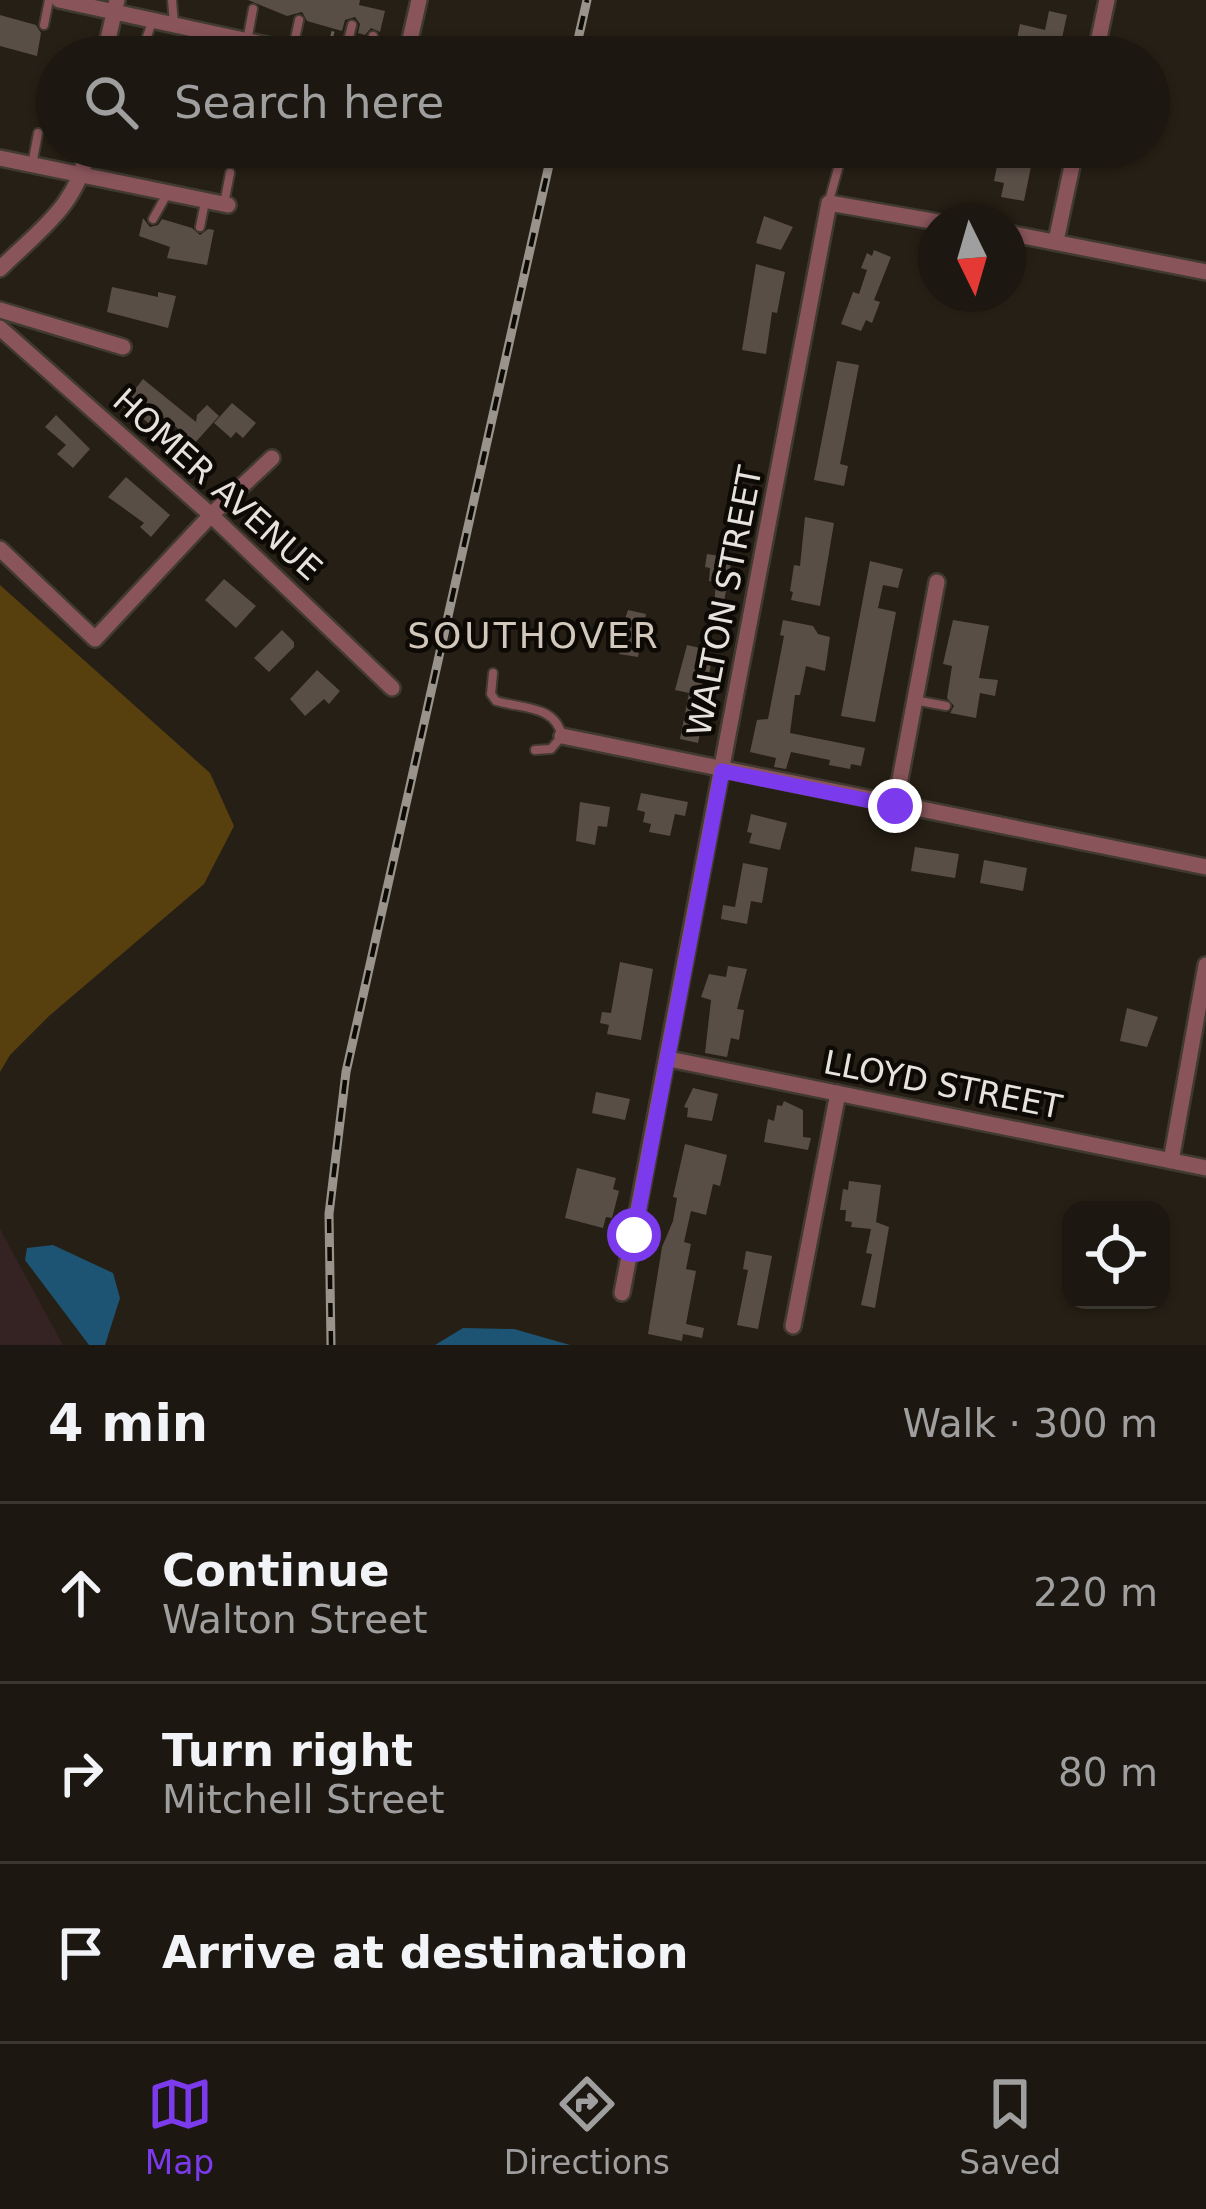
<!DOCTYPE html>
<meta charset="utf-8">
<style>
:root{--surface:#1c1710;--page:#252019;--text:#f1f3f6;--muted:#a09f9f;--line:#3a3630;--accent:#7c3aed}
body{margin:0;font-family:"DejaVu Sans",sans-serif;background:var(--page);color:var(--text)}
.controls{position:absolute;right:36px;bottom:36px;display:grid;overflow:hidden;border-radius:24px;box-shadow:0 3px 9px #0004}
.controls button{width:108px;height:108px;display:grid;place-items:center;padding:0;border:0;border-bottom:3px solid var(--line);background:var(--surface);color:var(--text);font:60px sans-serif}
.compass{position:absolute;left:918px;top:204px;width:108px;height:108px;border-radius:50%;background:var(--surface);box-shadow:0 3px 9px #0004;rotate:175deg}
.stop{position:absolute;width:36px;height:36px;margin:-27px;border:9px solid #7c3aed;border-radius:50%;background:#fff}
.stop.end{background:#7c3aed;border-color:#fff;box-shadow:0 3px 12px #0008}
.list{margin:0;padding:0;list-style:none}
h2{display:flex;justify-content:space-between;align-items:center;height:156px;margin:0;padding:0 48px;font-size:51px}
h2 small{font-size:39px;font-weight:400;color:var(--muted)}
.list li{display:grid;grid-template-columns:78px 1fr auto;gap:36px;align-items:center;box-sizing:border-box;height:180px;padding:0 48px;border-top:3px solid var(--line)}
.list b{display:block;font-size:45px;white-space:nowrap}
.list p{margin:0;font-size:39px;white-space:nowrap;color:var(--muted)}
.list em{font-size:39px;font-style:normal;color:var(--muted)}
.icon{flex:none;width:66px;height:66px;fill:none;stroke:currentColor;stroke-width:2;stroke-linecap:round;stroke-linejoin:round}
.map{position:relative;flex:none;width:1206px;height:1345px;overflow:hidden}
.search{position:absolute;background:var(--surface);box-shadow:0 3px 9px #0004;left:36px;right:36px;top:36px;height:132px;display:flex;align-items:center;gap:30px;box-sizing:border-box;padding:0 42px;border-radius:66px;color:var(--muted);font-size:45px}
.sheet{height:696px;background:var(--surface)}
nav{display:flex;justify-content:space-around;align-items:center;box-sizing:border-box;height:168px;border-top:3px solid var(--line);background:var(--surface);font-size:33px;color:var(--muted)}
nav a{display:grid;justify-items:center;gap:6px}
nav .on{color:var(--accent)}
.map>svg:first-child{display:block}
.industrial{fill:#352222}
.green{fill:#583f0e}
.water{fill:#1d5473}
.building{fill:#594e45}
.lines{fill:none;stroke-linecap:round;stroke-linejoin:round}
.service-casing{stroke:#413a31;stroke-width:12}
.minor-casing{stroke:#413a31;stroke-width:20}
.path{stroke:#69635a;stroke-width:3;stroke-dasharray:12 6;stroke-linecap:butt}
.service{stroke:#89555b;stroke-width:8}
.minor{stroke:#89555b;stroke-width:15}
.rail-casing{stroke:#98938b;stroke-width:9}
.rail{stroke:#0d0a06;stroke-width:4.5;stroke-dasharray:14;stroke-linecap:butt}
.route{stroke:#7c3aed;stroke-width:15}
.labels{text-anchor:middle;stroke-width:9;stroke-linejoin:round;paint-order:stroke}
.street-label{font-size:33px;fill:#e7e3dc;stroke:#0d0a06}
.neighbourhood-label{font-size:36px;letter-spacing:3px;fill:#d1c8bb;stroke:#0d0a06}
</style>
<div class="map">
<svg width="1206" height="1345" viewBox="0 0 1206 1345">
<rect width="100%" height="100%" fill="#261f15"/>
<!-- industrial -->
<path class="industrial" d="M0,1229L63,1345H0Z"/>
<!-- green -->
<path class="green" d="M0,585L210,773L234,826L204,884L49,1016L10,1055L0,1072Z"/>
<!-- water -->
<path class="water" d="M53,1245L113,1273L120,1298L105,1345H89L25,1260L27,1248Z
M463,1328L514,1329L570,1345H435Z"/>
<!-- building -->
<path class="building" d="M248,0H360L359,5L385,11L380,32L371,28L365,35L358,33L360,24L355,17L345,20L342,31L307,21L302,12L287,16Z
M1049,11L1067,15L1059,52L1017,39L1020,24L1045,30Z
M0,15L36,25L41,33L37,56L0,46Z
M994,147H1035L1024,201L1001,197L1004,183L994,181L997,166L990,165Z
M764,216L793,227L781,250L756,243Z
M143,218L150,227L158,225L162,219L192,228L200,235L208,229L214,230L207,265L167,258L170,247L139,236Z
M874,250L891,257L874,300L880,302L872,323L866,320L861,331L841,324L853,292L859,294L867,270L861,268L867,253L872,256Z
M756,264L785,272L777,313L772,312L766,354L742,350Z
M112,287L158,297V292L176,296L168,328L107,312Z
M837,361L859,365L840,464L848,466L844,486L814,480Z
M143,379L196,422L197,415L207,405L219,416L194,444L174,425L164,436L134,411L131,414L122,406Z
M232,403L256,423L243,438L236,432L231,438L214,423Z
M56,415L90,449L73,468L57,454L66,445L45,427Z
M126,477L170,515L151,537L140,527L144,523L108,497Z
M805,517L834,523L820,606L791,600L793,592L790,591L794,565L800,566Z
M707,554L732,558L723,607L714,606L716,582L709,581L710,568L705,567Z
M870,561L903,569L898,588L883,585L878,608L896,612L875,722L841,716Z
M224,579L256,606L236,628L205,600Z
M628,610L646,614L638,657L619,654L622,638L619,637Z
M783,620L813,626L818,634L830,637L825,671L806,666L800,695H795L790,733L865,748L861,766L851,764L850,769L829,765L830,760L791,752L786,769L774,767L776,758L750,752L757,720L768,719L784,636L780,635Z
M953,620L989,626L979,678L998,680L995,696L980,693L976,718L950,713L954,706L947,698L952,666L943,664Z
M282,630L294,642V647L269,672L254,658Z
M687,645L704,649L702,662L711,664L708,679L703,678L698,708L705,709L698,743L680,739L689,693L675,690Z
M317,670L340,691L329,704L324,699L305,716L290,699Z
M641,793L688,802L685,816L675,814L670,836L649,832L651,824L643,822L645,812L637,810Z
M580,802L610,807L607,827L598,826L595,845L576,841Z
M751,814L787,823L780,850L749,843L752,833L747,832Z
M915,847L959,854L955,878L911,871Z
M984,860L1027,868L1023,891L980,883Z
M743,863L768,868L762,903L751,901L747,924L721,919L723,905L735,907Z
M620,962L653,969L641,1040L607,1034L609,1025L600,1023L602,1012L611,1013Z
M728,966L747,969L737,1009L744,1010L739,1040L731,1038L727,1057L705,1053L711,1000L701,997L709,974L726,977Z
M1127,1008L1158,1017L1147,1047L1120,1041Z
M693,1088L718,1094L712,1121L687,1117L688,1108L684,1107Z
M596,1092L630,1099L625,1120L592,1113Z
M784,1101L803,1110V1137L811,1138L808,1150L764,1142L768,1119L774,1121L777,1105L782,1106Z
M685,1144L727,1155L720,1186L713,1184L706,1215L691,1211L684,1242L691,1244L686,1269L696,1271L686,1324L704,1328L702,1338L683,1334L682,1341L648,1334L662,1247L673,1221L677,1198L673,1197Z
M577,1168L616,1178L613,1189L619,1191L612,1218L606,1217L603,1228L565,1218Z
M849,1181L881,1185L876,1222L889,1227L875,1308L861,1305L872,1254L866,1253L871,1229L851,1227L852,1222L845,1221L846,1210H840L843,1189L848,1190Z
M746,1251L772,1256L758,1329L737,1325L748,1270L743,1269Z"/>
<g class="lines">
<defs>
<path id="service" d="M172,0L174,24
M44,25L49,0
M247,41L253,9
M142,51L152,22
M292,53L299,20
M851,55L853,57
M200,57L205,33
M214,57L219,36
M344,57L352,25
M369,57L373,36
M32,165L38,133
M829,201L844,147
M224,204L230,173
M153,219L167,194
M200,227L205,202
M493,673L491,694L496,701C523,709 555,705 562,736L551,749L535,750
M914,700L946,706"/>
<path id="minor" d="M59,0L322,57
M104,57L117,0
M406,57L419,0
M1095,57L1107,0
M0,158L228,205
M1008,233L1206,272
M1056,241L1076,147
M0,269C40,229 78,206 88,147
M0,310L123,347
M0,328L211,515L392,688
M0,549L95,639L211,515L272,458
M562,736L1206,867
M895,806L937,582
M669,1059L1206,1168
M1171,1161L1206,965
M622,1293L829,203L938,222
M793,1326L838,1093"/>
</defs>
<!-- service casing -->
<use href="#service" class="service-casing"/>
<!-- minor casing -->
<use href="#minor" class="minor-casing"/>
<!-- path -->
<path class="path" d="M330,43L334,28"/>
<!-- service -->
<use href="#service" class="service"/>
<!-- minor -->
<use href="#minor" class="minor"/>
<defs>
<path id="rail" d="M574,57L587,0
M331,1345L329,1214L346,1072L553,147"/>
</defs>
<!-- rail casing -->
<use href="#rail" class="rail-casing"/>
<!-- rail -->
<use href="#rail" class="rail"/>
</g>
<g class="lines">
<!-- route -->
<path class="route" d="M634,1235L722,771L895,806"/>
</g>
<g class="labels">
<!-- street labels -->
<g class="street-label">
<text transform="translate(218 484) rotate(42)" y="12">HOMER AVENUE</text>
<text transform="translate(724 601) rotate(-79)" y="12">WALTON STREET</text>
<text transform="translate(943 1084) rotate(11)" y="12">LLOYD STREET</text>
</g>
<!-- neighbourhood labels -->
<g class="neighbourhood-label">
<text x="534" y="648">SOUTHOVER</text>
</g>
</g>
</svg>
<div class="controls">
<button><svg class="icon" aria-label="locate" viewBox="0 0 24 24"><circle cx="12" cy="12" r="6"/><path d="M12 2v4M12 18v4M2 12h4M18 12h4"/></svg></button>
</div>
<svg class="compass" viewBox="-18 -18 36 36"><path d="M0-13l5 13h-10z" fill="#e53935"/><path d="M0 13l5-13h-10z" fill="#a09f9f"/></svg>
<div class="stop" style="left:634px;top:1235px"></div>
<div class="stop end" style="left:895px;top:806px"></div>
<div class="search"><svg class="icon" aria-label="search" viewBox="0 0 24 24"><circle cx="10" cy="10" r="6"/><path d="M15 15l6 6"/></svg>Search here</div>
</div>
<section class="sheet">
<h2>4 min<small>Walk · 300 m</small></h2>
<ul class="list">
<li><svg class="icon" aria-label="ahead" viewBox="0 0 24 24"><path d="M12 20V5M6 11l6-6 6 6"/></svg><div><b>Continue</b><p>Walton Street</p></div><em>220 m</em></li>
<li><svg class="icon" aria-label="right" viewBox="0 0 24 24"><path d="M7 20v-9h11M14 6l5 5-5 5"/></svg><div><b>Turn right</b><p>Mitchell Street</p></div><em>80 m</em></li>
<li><svg class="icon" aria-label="arrive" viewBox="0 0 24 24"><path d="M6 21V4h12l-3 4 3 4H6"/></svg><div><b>Arrive at destination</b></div></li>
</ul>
</section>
<nav>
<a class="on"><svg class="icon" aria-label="map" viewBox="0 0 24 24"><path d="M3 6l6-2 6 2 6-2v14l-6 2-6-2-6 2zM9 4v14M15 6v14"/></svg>Map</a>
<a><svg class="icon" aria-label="directions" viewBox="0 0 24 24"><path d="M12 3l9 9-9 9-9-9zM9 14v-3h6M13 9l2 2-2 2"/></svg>Directions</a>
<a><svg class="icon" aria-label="saved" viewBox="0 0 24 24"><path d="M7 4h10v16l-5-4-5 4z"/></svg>Saved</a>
</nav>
